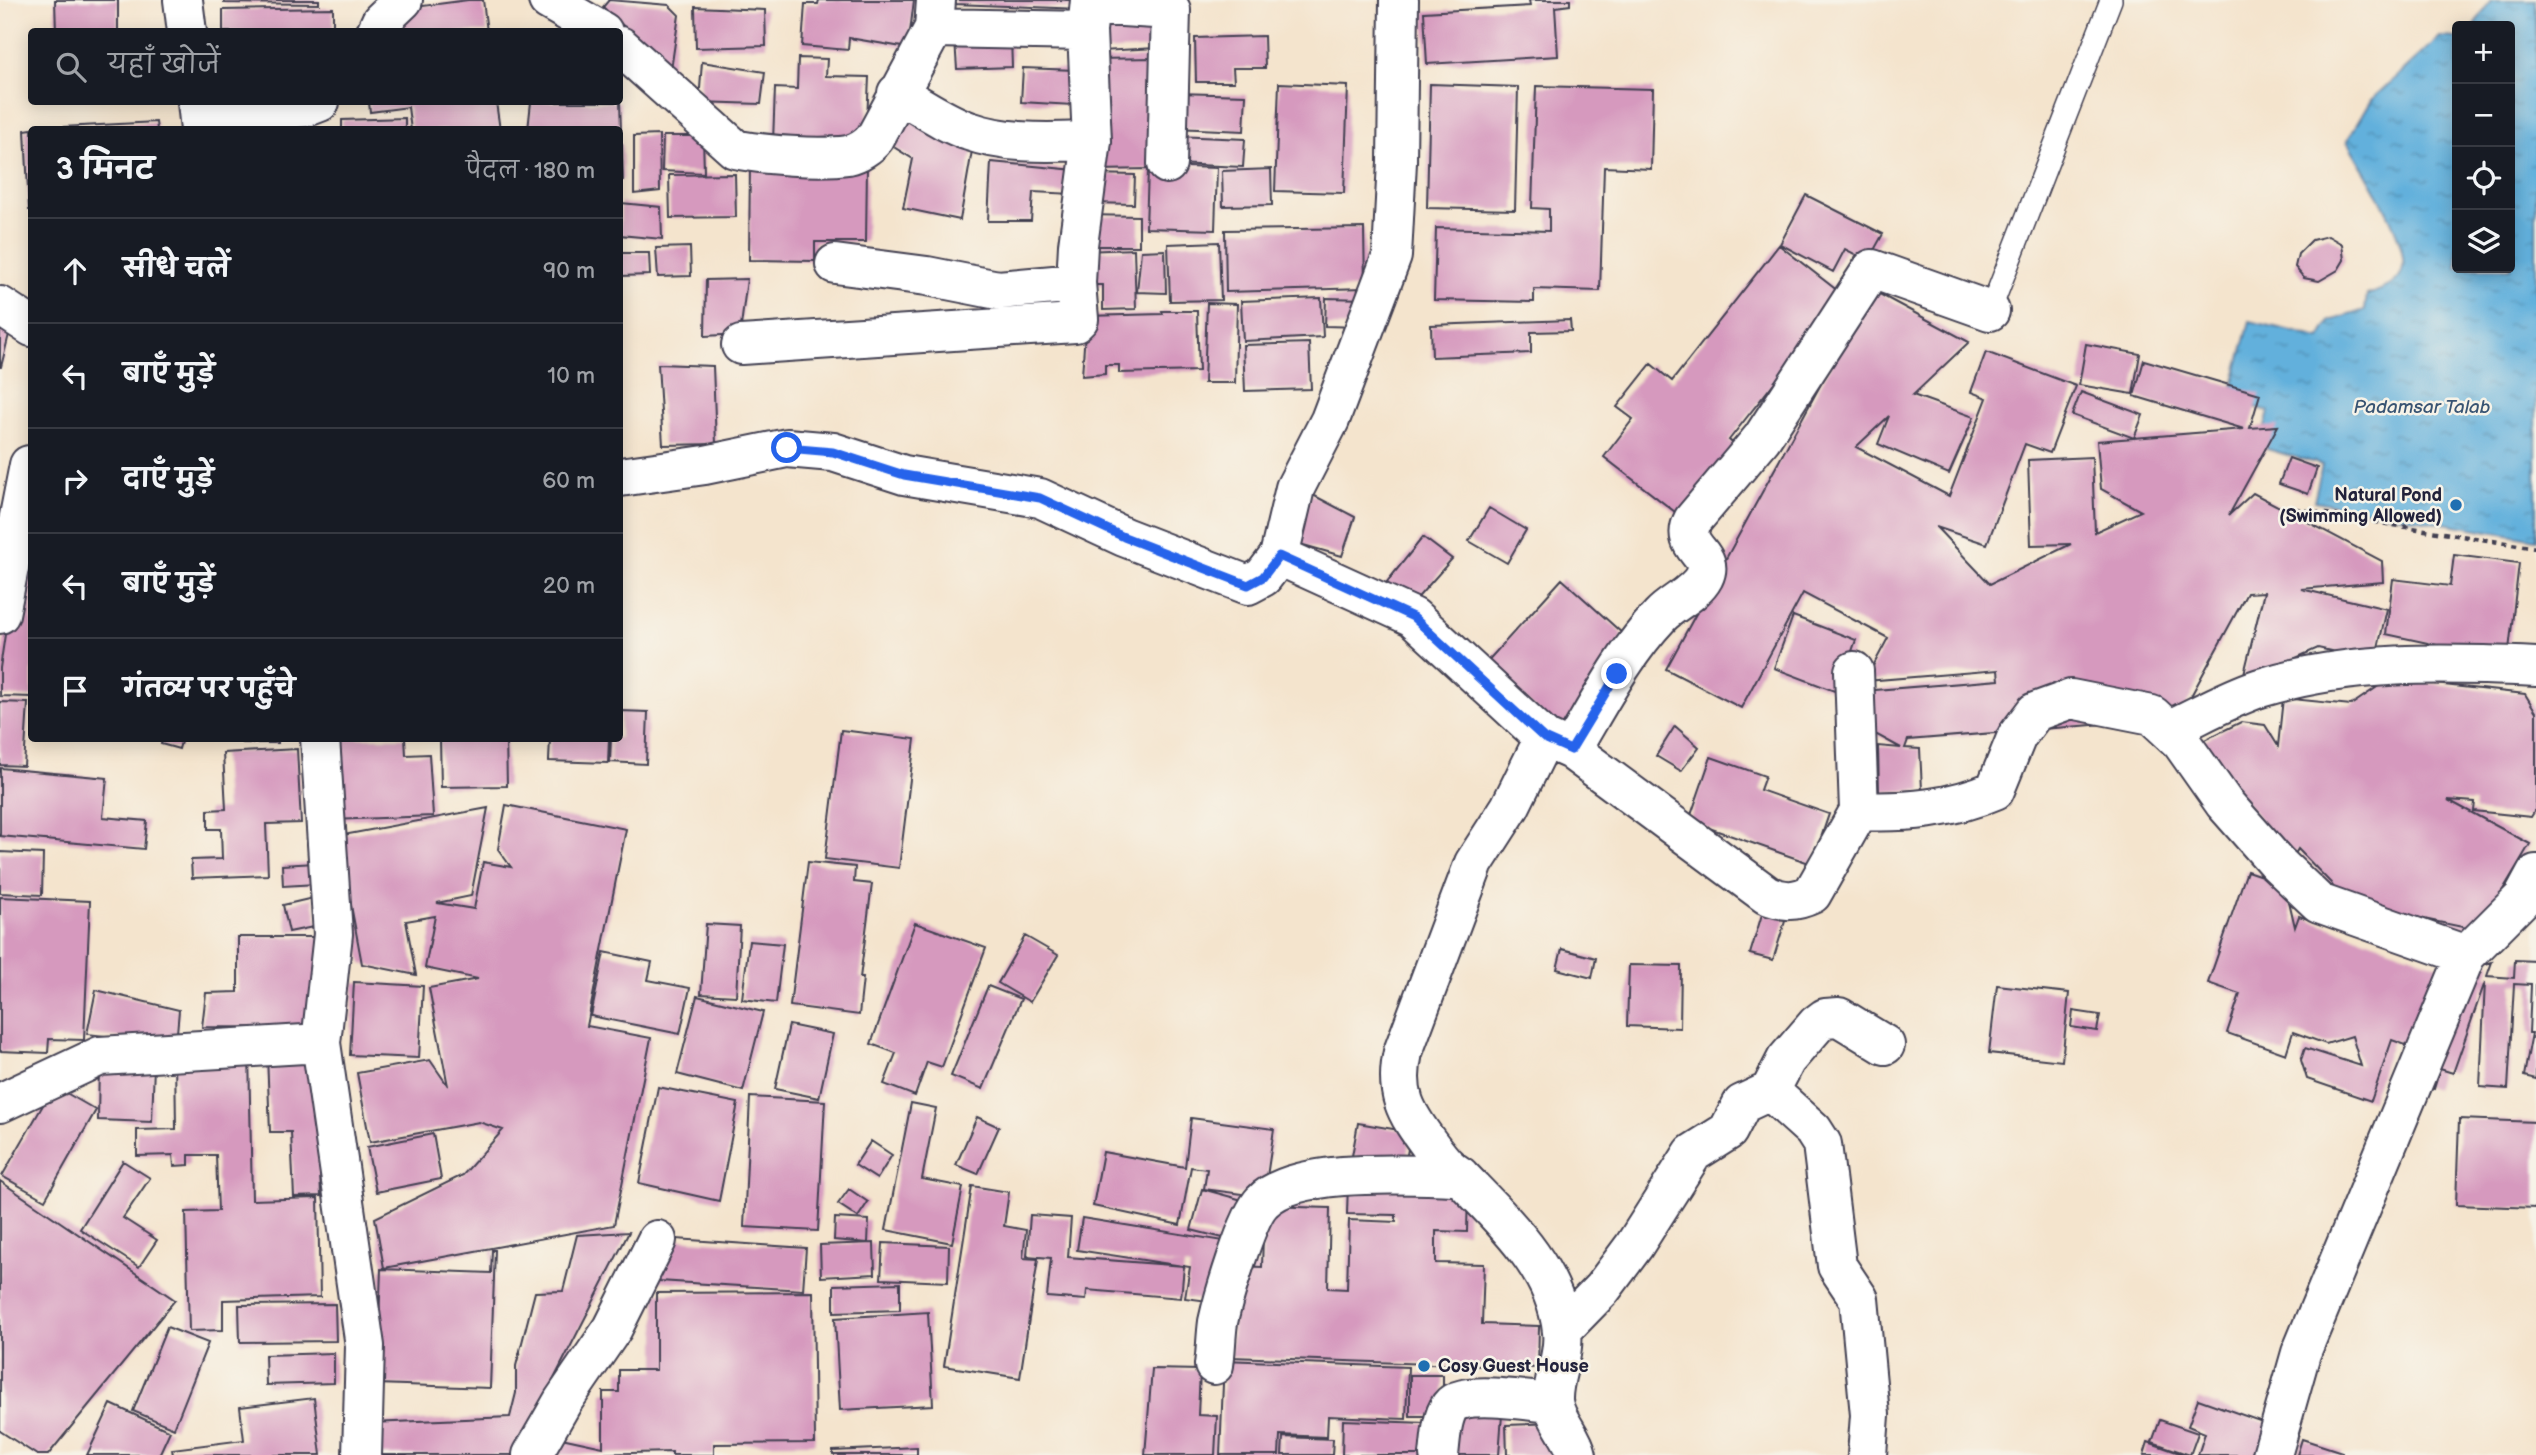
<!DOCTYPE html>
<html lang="hi">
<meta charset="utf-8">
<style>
:root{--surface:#171b24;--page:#242831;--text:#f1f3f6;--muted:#9ea1a6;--line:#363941}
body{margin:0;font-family:"Balsamiq Sans","Playpen Sans Deva",sans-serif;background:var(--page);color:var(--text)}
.controls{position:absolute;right:21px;top:21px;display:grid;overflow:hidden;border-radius:7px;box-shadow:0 4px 18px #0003}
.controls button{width:63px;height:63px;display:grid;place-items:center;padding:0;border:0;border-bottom:2px solid var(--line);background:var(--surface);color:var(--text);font:35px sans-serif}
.stop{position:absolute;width:21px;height:21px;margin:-16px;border:5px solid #2563eb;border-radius:50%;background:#fff}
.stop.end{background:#2563eb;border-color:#fff;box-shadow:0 2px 7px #0008}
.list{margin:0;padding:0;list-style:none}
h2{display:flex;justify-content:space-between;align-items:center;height:91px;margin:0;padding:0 28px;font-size:30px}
h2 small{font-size:23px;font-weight:400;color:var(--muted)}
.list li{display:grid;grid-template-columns:46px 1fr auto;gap:21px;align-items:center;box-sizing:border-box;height:105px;padding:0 28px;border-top:2px solid var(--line)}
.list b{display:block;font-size:26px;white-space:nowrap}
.list em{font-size:23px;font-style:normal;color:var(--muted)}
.icon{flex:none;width:38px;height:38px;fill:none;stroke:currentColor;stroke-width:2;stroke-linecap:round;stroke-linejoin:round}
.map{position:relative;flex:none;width:2536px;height:1455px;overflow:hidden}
.search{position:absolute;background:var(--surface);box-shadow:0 4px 18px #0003;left:28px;top:28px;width:595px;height:77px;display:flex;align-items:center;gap:18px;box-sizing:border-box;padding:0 24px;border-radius:7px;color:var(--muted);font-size:26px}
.panel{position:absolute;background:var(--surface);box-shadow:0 4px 18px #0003;left:28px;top:126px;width:595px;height:616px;border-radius:7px}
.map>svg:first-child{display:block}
.water{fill:url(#water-ripples);stroke:#42698c;stroke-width:2}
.building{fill:#d699be}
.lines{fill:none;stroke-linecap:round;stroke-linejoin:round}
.lane-casing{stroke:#423f51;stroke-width:24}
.street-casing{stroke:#423f51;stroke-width:42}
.secondary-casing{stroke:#423f51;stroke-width:42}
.path{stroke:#423f51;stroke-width:4.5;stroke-dasharray:5 5;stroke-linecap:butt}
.lane{stroke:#fff;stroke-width:21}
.street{stroke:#fff;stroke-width:38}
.secondary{stroke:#fff;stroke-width:38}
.route{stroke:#2563eb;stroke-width:9}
.poi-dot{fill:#1f6fb2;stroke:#f7f3e8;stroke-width:2.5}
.labels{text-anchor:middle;stroke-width:5;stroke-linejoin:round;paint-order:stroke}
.poi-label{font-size:18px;font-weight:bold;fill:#22223b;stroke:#f7f3e8;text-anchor:end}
.water-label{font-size:19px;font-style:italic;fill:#385473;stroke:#f7f3e8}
</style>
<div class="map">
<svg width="2536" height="1455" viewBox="0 0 2536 1455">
<defs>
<pattern id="water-ripples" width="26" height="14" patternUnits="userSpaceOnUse" patternTransform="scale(1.75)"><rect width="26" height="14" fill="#62b0dc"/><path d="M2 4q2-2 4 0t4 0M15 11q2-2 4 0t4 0" fill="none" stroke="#508fb4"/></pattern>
</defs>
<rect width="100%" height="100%" fill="#f7f3e8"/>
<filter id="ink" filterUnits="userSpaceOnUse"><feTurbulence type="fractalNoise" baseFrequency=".0143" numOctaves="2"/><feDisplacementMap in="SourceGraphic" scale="14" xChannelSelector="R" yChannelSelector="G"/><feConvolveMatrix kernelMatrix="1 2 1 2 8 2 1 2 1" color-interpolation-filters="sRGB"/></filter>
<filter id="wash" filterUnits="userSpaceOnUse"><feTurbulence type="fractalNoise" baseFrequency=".00686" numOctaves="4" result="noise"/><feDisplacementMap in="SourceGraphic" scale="28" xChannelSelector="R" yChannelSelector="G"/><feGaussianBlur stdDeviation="1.57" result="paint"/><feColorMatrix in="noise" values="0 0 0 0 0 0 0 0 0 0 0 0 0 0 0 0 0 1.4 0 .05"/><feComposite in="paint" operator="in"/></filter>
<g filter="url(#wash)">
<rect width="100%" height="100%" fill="#f4e4cd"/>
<!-- water -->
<path class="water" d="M2491,0H2536V539L2314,501L2322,465L2260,447L2269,411L2229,400L2250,321L2320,338L2330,321L2365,310L2367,295C2380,290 2397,286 2402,271C2412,243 2362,168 2347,141L2371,100L2440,37L2457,38V268H2510V26H2474Z"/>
<g id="blocks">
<!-- building -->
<path class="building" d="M55,0H118V32H56Z
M224,0H319V4L224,3Z
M468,0H483L487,32H402L400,9Z
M609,0L669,5L679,15L671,70L603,7Z
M819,0H914L908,48L849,38L848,50L802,46L805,4H818Z
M955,0H1080V9L955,4Z
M1529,0H1570V5L1555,7L1558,56L1427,64L1424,12L1530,6Z
M695,7L765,10L766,46L696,48Z
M333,8V32H223V10Z
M1156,17L1157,48L1101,51L1100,19Z
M1264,36L1265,68H1233L1234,82H1196L1195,38Z
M1011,37L1012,67L957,69L955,40Z
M798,58L827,59L826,76L869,77L866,143L773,142L775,88L797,89Z
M1155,58L1157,166L1217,168L1215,230L1146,228L1148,169L1097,170L1095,59Z
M702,62L765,72L761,104L699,102Z
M1023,68L1075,70L1073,105L1021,102Z
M1279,83L1348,86L1344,193L1275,191Z
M1430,84L1518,87L1515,210L1427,208Z
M1536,86L1653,89L1651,169L1604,167L1600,291L1534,289V302L1434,300L1436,228L1549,231V209L1532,208Z
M1177,93L1246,95L1244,131L1175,128Z
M369,102H496L500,130H411L408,107L370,112Z
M531,102H620L621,130H528Z
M892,112L974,139L960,220L903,208L913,159L884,141Z
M405,118V130H342V120Z
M156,122L157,130H63V127Z
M32,129V210H29L25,130Z
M659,135L660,191L634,194V136Z
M663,136H703L704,173L662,171Z
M1175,136L1245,139L1243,167L1174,164Z
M620,144H622L623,180H620Z
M991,162L1075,170L1073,194L1033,192L1031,221H988Z
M750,163L867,165L866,242H815V261L749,260Z
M1271,169L1272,205L1223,206L1222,171Z
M735,174L736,217L670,218L669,175Z
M1093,174L1135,175L1134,204L1092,203Z
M1806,195L1883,234L1868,261L1845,249L1833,272L1780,244Z
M621,203L661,207L662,239L620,235Z
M1086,215L1139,216V246H1085Z
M1364,228L1365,288L1226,292L1225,230Z
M2328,236L2342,244L2344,260L2338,270L2319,281L2304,278L2295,267L2298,254L2312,240Z
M1219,242L1221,300L1170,301L1168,244Z
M1779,245L1843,295L1729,440L1743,452L1688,522L1604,457L1633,419L1617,407L1651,364L1672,381Z
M690,247L691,276L658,277L656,248Z
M1134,249L1136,309L1103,310V285H1084V251Z
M1165,250L1166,293L1137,292L1141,251Z
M620,253H649L650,275L620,276Z
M747,279L740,334L705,336L706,280Z
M1872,290L1969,342L1913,395L1974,417L1949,474L1878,444L1889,416L1856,447L1949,496L1987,398L1971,392L1986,352L2076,386L2050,453L2025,444L1987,544L1936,527L1990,584L2071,544L2031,545L2028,460L2092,457L2095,532L2141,511L2101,489L2097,441L2244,429L2134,396L2144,360L2260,394L2250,428L2278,426L2229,515L2253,493L2382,561L2383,582L2301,589L2387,609L2375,661L2318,648L2242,682L2264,592L2247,593L2179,718L1908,740L1905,748L1920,749L1922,790L1879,792L1878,746L1901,748L1866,729L1863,691L1999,680L1998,670L1865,681L1888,638L1803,593L1741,708L1666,669Z
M1321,298L1323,337L1243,341L1241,301Z
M1326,298L1367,299L1361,327L1325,326Z
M1207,303L1237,304L1235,383H1204Z
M1162,311H1197L1199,371L1119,373V365H1105V374L1082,376L1086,316L1163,314Z
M1570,320L1571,331L1531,332V353L1432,357L1431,325Z
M0,327L10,330L1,367H0Z
M1309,343L1311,389L1245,391L1243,345Z
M2086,344L2140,354L2133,394L2079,385Z
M658,364L713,366L716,444L663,445Z
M2081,392L2143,415L2134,438L2072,415Z
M2289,458L2317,468L2308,494L2279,484Z
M1311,494L1355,517L1342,556L1293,542Z
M1489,508L1526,530L1507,563L1469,541Z
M21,527L32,528V697L0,696V668Z
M1423,537L1452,559L1412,604L1386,583Z
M2454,555L2519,563L2509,650L2451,648L2386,634L2393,579L2450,586Z
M1562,579L1623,634L1565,733L1484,665Z
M1793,616L1856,640L1837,692L1774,668Z
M2389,679L2525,694L2536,712V809L2531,817L2474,811L2475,802L2448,800L2530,844L2498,898L2467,928L2342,902L2331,883L2298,849L2292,859L2198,743L2241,722L2265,725L2278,746L2283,698L2351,705Z
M0,702L28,703L24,766L0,765Z
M620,711L648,712L646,764L610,762L611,738H620Z
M1675,726L1699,747L1681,771L1656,756Z
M841,730L915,739L899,868L825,859Z
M162,738H182L179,749L161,744Z
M242,738H278V743H242Z
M330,738H405L406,755L429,754L433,816L332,820Z
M440,738H506L507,786L441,787Z
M550,738H609L608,763L549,761Z
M297,749L301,823L266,824L268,875L192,878L191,860L222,859L221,829H208V810L226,809L223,753Z
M1711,757L1765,776L1760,790L1829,814L1812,864L1689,821Z
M0,768L107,778L103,817L147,821L144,849L0,836Z
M506,805L626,829L587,1026L651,1038L614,1225L384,1268L375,1218L463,1175L503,1130L479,1122L370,1142L357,1073L430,1060L448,1086L429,988L478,979L425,968L435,916L406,921L416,975L362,964L338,836L488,808L471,896L437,903L474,909L483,862L511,867L498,849Z
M0,852L43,854L42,895L0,893Z
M808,862L855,867L854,882L872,884L860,978H863L859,1015L790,1006Z
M315,863L316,884L283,886L282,865Z
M2247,871L2285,884L2295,927L2299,916L2459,972L2492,962L2487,976L2514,978L2515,960L2536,961V1079L2524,1076L2532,1033H2529L2531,985L2514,984L2508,1089L2480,1087L2485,982L2453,1073L2440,1069L2434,1089L2417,1083L2406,1045L2392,1040L2371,1101L2307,1079L2301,1060L2305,1048L2361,1066L2352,1036L2326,1044L2293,1032L2286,1054L2227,1033L2240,994L2208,983Z
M0,897L90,901L84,1040L49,1039L48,1053L0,1051Z
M313,898L318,926L289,932L283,905Z
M1763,911L1786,918L1773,960L1750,954Z
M915,923L986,948L942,1067L927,1062L915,1096L884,1084L896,1053L871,1044Z
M706,924L740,926L736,996L701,994Z
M1025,936L1058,955L1030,1002L998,983Z
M238,937H326L319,1028L202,1027L206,993L238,992Z
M749,941L783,944L776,1003L742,999Z
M1562,949L1596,958L1592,978L1557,969Z
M604,952L652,962L648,980L690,988L680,1034L591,1016Z
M1629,965L1681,966L1680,1028L1627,1026Z
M354,982L423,986L419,1058L350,1055Z
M1997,985L2069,993L2062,1061L1989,1053Z
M988,986L1021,999L983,1089L951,1076Z
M96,990L179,1010L176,1044L87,1034Z
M697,996L763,1012L743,1091L677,1074Z
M2073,1011L2100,1015L2097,1031L2071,1027Z
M789,1025L833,1034L819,1098L775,1089Z
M315,1052L321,1196L294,1197L291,1132H270L267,1055Z
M249,1053L252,1200L318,1198L320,1297L223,1300V1330L189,1331L186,1212L218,1211L216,1155H189V1165L174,1166L173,1155L137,1156V1130L176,1129L175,1055Z
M99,1063L154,1065L152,1122L98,1120Z
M54,1086L96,1110L45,1200L2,1176Z
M658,1087L738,1103L719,1201L639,1183Z
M750,1097L825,1101L818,1231L744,1227Z
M911,1103L936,1108L922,1179L963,1187L952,1243L886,1230Z
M977,1117L999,1127L978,1174L956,1165Z
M1191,1118L1274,1129L1264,1197L1204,1189L1207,1169L1191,1167L1180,1225L1093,1206L1103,1152L1185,1167Z
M2459,1119L2536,1122V1208L2456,1205Z
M1358,1123L1411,1132L1405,1166L1352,1156Z
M433,1134L441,1179L376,1192L367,1147Z
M871,1141L892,1155L877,1179L855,1165Z
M123,1161L150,1178L123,1218L157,1240L139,1267L80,1229Z
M0,1181L175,1300L48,1455H37L0,1431Z
M1348,1184L1468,1187L1467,1232L1436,1231V1263L1484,1264L1482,1324L1539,1326L1538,1368L1231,1357L1235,1266L1262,1267L1264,1206L1330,1208L1328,1288L1347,1289L1349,1220L1396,1222V1215L1347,1214Z
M972,1186L1009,1192L1004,1226L1026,1230L1023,1258L1038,1259L1020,1378L944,1366Z
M849,1189L868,1202L858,1217L838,1204Z
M1202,1189L1246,1201L1235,1241L1191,1230Z
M1030,1215L1071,1218L1068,1257L1184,1266L1181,1298L1087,1290L1086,1300L1047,1297L1051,1258L1027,1256Z
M835,1218L869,1220L868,1243L834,1240Z
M1082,1218L1224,1241L1215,1302L1185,1298L1190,1267L1077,1250Z
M629,1232L515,1455H373L372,1423L510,1417L516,1393V1366L535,1292L563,1291L577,1235Z
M662,1238L806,1248L803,1290L659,1281Z
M874,1243L875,1274L821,1277L820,1245Z
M883,1243L949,1246L948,1282L881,1279Z
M492,1250H495L490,1388L377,1384L381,1269L491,1273Z
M900,1283V1310L834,1312V1285Z
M813,1292L815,1443L714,1444V1455H672V1452L547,1455L552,1436L603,1447V1392H619V1370H656V1293Z
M335,1304L336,1341L240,1342L239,1305Z
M928,1312L933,1405L840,1410L835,1318Z
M167,1327L208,1343L174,1428L133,1411Z
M334,1353V1383L266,1385L265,1355Z
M1224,1360L1408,1367L1406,1419L1328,1416L1327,1437L1280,1435L1279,1455H1220Z
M1152,1369L1200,1370L1198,1415L1217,1416L1215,1455H1145Z
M1410,1375H1443V1416H1410Z
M314,1398L321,1455H173L172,1449L244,1440L240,1407Z
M2198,1399L2271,1425L2261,1455H2198L2205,1433L2188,1426Z
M111,1404L170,1431L159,1455H87Z
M1452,1411L1502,1415L1499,1455H1449Z
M1343,1420L1426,1423L1424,1455H1342Z
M2160,1420L2198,1433L2190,1455L2152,1442Z
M1557,1423L1558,1455H1507L1506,1425Z
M1283,1437L1333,1439L1332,1455H1282Z
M2302,1439L2342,1452V1455H2297Z
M2148,1442L2185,1455H2144Z
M917,1447V1455H833V1451Z"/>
</g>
</g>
<g filter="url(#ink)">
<use href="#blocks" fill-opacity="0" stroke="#423f51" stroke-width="2"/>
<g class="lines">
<defs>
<path id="lane" d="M1990,311L2111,0"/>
<path id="street" d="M548,0L603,32
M936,0L934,28L1087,31
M1090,5L1171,10L1167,164
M376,32L381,21L403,0
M620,46L735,149C762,155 820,159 848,155C858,153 869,146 875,138L934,28
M897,93C920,105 944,123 969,131C1008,145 1051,142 1092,141
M199,117L307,107L320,102
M835,264L927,276L998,290L1076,283
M0,306L32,327
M741,345L1075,323L1079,319L1076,283L1078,245L1092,141L1087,31L1090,0
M620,477L705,465L787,448L833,452L904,475L1040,498L1124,537L1248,585L1263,577L1279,556L1295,488L1330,420L1392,256L1397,162L1399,0
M1279,556L1413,617L1544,738L1571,750L1767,895C1785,902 1795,902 1812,894L1859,811L1854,671
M0,614L29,465
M2168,730C2198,716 2229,698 2260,688C2349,660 2444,663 2536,667
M1544,738L1510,807L1474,863L1403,1052C1394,1093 1405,1112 1429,1144C1439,1157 1446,1168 1460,1176C1502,1220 1556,1268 1562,1332C1565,1356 1552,1377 1553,1401C1555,1421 1573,1436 1577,1455
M1571,750C1598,705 1624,654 1660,616C1673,602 1695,594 1704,577C1716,553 1678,549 1693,520L1762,438L1872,269L1990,311
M1859,811C1907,813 1951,809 1995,790L2017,736L2035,712L2071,699L2152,715L2181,742L2224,803L2277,863L2319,903L2466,955
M1770,1091L1813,1130L1822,1144L1837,1266L1859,1299L1870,1415L1867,1455
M1562,1330L1602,1289L1634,1246L1693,1153L1728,1131L1742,1104L1770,1091L1786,1060L1817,1024L1825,1018L1839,1017L1885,1045
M1214,1365C1216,1351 1216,1336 1218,1322C1223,1299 1247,1217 1262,1202C1295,1166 1414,1175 1460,1176
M532,1455L563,1401L613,1328L657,1240
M1439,1455C1441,1440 1441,1419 1450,1406C1462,1389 1532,1402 1553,1403
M2272,1455L2301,1353L2466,955L2523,898L2536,874"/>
<path id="secondary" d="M183,0L187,32
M197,102L200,130
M320,738L333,934L321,1043L365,1346L362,1455
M0,1103L100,1056L321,1043"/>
</defs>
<!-- lane casing -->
<use href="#lane" class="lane-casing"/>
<!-- street casing -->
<use href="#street" class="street-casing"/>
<!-- secondary casing -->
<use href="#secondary" class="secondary-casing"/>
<!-- path -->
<path class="path" d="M2295,509L2536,548"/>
<!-- lane -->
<use href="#lane" class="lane"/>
<!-- street -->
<use href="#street" class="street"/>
<!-- secondary -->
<use href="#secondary" class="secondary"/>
</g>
</g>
<g class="lines" filter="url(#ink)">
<!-- route -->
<path class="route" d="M787,448L833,452L904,475L1040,498L1124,537L1248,585L1263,577L1279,556L1413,617L1544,738L1571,750L1617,674"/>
</g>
<!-- markers -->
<g class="poi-dot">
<circle cx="2456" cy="505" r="7"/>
<circle cx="1424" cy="1366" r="7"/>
</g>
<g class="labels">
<!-- poi labels -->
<g class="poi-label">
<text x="2442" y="501">Natural Pond<tspan x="2442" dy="21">(Swimming Allowed)</tspan></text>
<text x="1438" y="1372" text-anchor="start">Cosy Guest House</text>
</g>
<!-- water labels -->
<g class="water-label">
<text x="2422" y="413">Padamsar Talab</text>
</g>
</g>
</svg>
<div class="controls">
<button>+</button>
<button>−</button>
<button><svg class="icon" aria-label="locate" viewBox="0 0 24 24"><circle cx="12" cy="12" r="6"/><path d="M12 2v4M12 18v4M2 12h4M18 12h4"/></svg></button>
<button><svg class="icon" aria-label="layers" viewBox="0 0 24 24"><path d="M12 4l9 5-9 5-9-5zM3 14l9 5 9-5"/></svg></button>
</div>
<div class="stop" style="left:787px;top:448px"></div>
<div class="stop end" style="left:1617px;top:674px"></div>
<div class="search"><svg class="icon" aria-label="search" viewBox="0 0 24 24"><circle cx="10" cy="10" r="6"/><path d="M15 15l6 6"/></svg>यहाँ खोजें</div>
<section class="panel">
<h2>3 मिनट<small>पैदल · 180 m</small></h2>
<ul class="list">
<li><svg class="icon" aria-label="ahead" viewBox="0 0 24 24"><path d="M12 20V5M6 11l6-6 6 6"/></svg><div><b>सीधे चलें</b></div><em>90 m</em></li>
<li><svg class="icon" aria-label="left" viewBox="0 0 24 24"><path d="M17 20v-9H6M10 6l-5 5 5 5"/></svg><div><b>बाएँ मुड़ें</b></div><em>10 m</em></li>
<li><svg class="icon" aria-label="right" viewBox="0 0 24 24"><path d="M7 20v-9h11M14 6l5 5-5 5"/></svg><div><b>दाएँ मुड़ें</b></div><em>60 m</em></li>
<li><svg class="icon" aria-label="left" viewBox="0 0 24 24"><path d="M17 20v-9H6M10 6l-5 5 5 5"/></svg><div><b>बाएँ मुड़ें</b></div><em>20 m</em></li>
<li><svg class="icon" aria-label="arrive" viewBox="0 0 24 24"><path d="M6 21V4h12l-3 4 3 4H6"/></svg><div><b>गंतव्य पर पहुँचे</b></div></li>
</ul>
</section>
</div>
